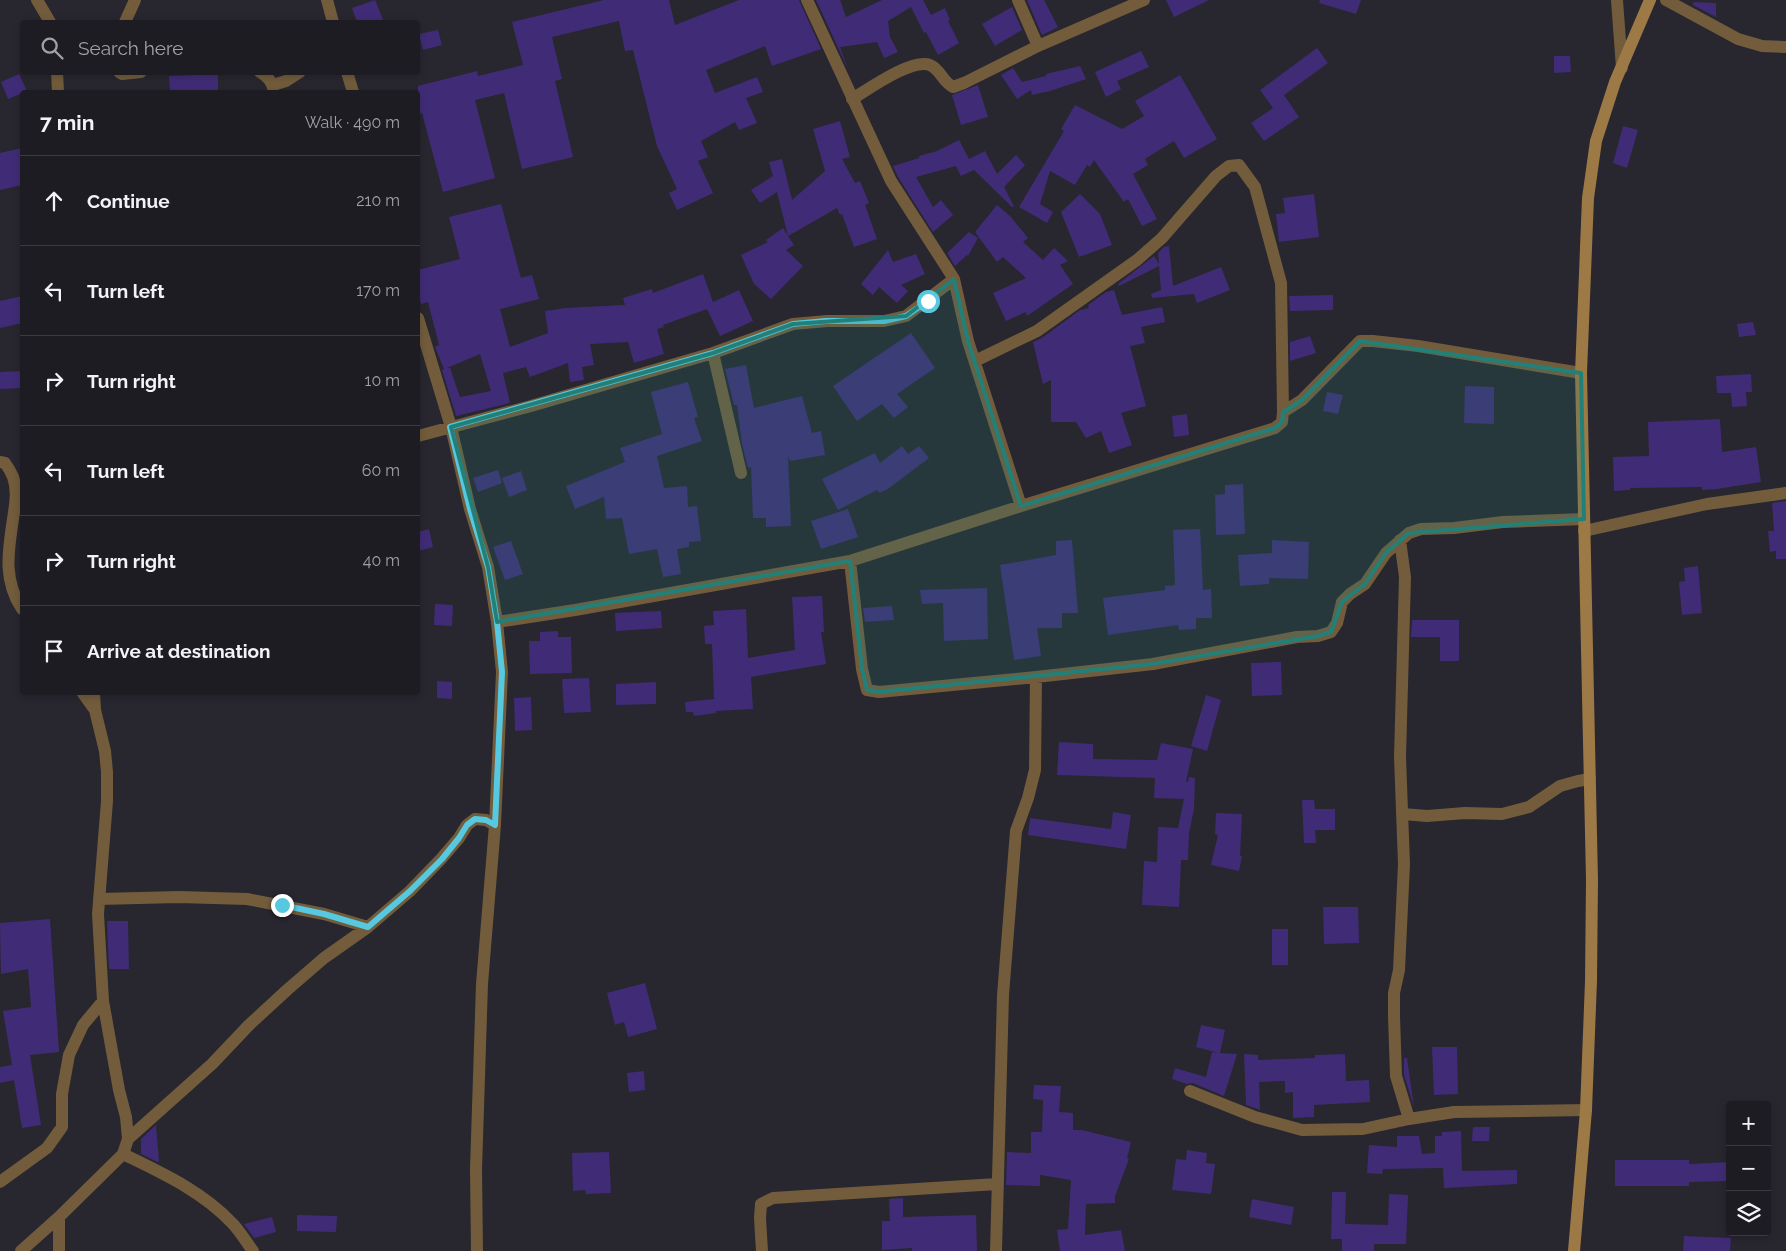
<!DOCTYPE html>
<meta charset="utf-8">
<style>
:root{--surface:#1e1c23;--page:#26252b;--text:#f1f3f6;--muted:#a1a1a6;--line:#3c3a41}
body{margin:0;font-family:Raleway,sans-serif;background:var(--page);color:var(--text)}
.controls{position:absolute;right:15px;bottom:15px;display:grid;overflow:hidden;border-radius:5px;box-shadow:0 2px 8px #0003}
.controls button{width:45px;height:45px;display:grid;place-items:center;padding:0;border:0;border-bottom:1px solid var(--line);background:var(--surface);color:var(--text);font:25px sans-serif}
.stop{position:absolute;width:15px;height:15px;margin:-11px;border:4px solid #56c9e1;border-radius:50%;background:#fff}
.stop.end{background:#56c9e1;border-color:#fff;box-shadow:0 1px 5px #0008}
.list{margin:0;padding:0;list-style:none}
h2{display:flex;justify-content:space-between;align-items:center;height:65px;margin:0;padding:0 20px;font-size:21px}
h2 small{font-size:16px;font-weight:400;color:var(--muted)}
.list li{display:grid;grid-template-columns:32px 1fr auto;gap:15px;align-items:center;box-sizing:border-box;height:90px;padding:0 20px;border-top:1px solid var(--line)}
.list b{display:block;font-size:19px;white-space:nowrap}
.list em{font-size:16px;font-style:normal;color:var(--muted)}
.icon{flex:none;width:28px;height:28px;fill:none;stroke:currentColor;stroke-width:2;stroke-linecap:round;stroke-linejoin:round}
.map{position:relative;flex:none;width:1786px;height:1251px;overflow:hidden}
.search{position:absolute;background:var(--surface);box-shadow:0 2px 8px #0003;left:20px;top:20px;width:400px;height:55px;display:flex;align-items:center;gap:12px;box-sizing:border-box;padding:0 18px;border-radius:5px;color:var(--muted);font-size:19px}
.panel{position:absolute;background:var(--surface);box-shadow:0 2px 8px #0003;left:20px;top:90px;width:400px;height:605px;border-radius:5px}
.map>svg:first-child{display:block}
.building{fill:#402c76;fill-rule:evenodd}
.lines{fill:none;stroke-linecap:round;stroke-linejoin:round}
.minor{stroke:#725c3c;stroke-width:12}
.secondary{stroke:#9c7945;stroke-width:12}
.route{stroke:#56c9e1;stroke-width:6}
.marked{fill:#238079;fill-opacity:0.2;stroke:#238079;stroke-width:4;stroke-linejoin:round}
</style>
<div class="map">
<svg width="1786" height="1251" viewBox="0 0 1786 1251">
<rect width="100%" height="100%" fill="#28262f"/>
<!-- building -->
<path class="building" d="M375,0L384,22H357L352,8Z
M604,0H669L675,25L739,0H799L821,49L772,66L765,46L706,70L715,93L757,77L763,92L746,98L757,123L739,130L735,122L701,141L708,157L698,161L713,193L677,210L669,193L677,189L657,146L633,50L625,51L619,21L552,37L562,79L555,81L573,157L522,169L504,93L475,100L495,178L443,192L422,113L418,114V86L477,71L478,76L523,65L512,22Z
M816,0H840L846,17L882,0H923L931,15L945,8L950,20L948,21L959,43L938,55L926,32L924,33L911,7L888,21L890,37L898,52L884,58L877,42L840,47L848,69Z
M1027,0H1044L1058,27L1042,35Z
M1166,0H1209L1174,17Z
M1320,0H1361L1356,14L1319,3Z
M1693,2L1716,3V17L1693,5Z
M1012,7L1022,30L995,46L982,24Z
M438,30L442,45L423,50L419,34Z
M1317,48L1328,63L1284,95L1299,117L1264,141L1251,123L1273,108L1260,90Z
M1141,51L1149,67L1117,81L1121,89L1106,97L1095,72Z
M1554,56H1570L1571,72L1554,73Z
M1080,66L1086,79L1050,91L1032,95L1031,90L1017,99L1001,75L1013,68L1022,82L1046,76V74Z
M19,74L27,91L8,99L1,82Z
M218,74V92H170L169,76Z
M1180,75L1217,139L1184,158L1174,141L1145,159L1148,165L1133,174L1157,219L1142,226L1128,199L1124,202L1094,160L1090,167L1087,165L1075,185L1050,171L1040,204L1053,212L1047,223L1019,207L1064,131L1061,129L1075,105L1122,129L1144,116L1135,101Z
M978,85L988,117L961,125L952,95Z
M840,121L850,157L842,159L855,183L860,181L869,203L865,205L877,239L854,247L842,214L840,215L837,208L788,236L794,245L786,250L803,266L771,299L754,284L741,255L768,242L766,240L783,228L788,236L777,192L760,203L751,190L773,176L769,162L782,159L792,200L825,171L813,129Z
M1623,126L1638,130L1627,168L1613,163Z
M959,140L969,159L985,151L997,174L1016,155L1025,165L1004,187L1014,206L1012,207L974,170L961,176L956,166L916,177L933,207L941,200L953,215L933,232L898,177L893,166L919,158V156L937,151Z
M22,148V185L0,190V153Z
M1080,194L1100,214L1112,245L1079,257L1061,212Z
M1314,194L1319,237L1279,242L1276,214L1285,213L1283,198Z
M501,204L521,278L532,275L539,299L500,309L510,347L548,333L545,311L566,308L625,305L623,298L652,289L653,293L703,274L713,302L739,290L753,321L720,336L707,309L663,325L664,327L657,329L664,354L634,363L628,342L590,344L594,365L582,367L584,380L570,382L568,363L530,377L526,367L503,373L510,403L456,416L442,370L444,369L435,347L439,345L428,302L421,304L418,291V270L460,259L449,217ZM480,354L491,391L460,397L450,368H447Z
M997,205L1010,216L1028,238L1023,242L1043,260L1054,248L1068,261L1060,265L1073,284L1027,316L1026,312L1006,321L993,293L1026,278L1003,257L997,262L975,232Z
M969,232L978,238L968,256L967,255L955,266L947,253Z
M1169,246L1173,286L1221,267L1230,290L1197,303L1194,294L1152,298L1151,294L1161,290L1159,266L1119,286L1118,284L1154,256L1159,264L1158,253L1164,247Z
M888,250L893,262L916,254L925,274L901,285L908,291L897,303L879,287L873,295L861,284Z
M1114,290L1122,315L1162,307L1165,322L1141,327L1145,343L1130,346L1146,406L1121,413L1132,445L1109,453L1101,431L1086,438L1076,422H1051V380L1043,384L1033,342L1042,338L1080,310L1089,308L1088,305L1106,292Z
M1333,295V310L1290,311L1289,296Z
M22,296V323L0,328V301Z
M1753,322L1756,335L1739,337L1737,324Z
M911,333L935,368L897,394L908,407L894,418L882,404L857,421L833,386Z
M1310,336L1316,353L1290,361V342Z
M746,365L754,408L802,396L812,433L821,431L825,455L790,461L788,456L791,526L766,527V518H753L751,467L748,468L742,444L737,405H734L725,369Z
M22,371V388L0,389V372Z
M1751,374L1752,392H1746L1747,406L1732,407L1731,393H1717L1716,376Z
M688,382L698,417L694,418L702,441L657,456L664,488L687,486L688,507L697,506L701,541L689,542V547L677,549L681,574L663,577L657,549L629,554L622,518L606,519L604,497L575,509L566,486L625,462L620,448L662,434L651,392Z
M1465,386L1494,387V424L1464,423Z
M1327,392L1343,395L1338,414L1323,411Z
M1187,414L1189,435L1174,437L1172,416Z
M1720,419L1722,452L1756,447L1761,482L1717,489L1702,490V487L1630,488V490L1614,491L1613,457L1649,456L1648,422Z
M902,446L908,454L919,446L929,458L888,489L879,493L877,490L838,510L822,479L875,453L880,463Z
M498,470L502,483L478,492L473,478Z
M521,471L527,490L509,497L502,478Z
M1243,484L1245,534L1216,535L1215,495L1225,494V485Z
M1786,501V559H1776V551L1770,552L1768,531H1774L1772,503Z
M848,509L858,537L821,549L811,521Z
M429,529L433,547L418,551V532Z
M1200,529L1203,590L1211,589L1212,618H1196V629L1179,630L1178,625L1108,635L1103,598L1165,590V586L1175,585L1173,530Z
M1072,540L1078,613H1062V628H1037L1041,656L1014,660L1000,565L1056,555V541Z
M1272,540L1309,542L1308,579L1269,578V584L1240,586L1238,555L1272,553Z
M511,541L523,574L505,580L493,547Z
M1698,566L1702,613L1682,615L1679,582L1685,581L1684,568Z
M987,588L988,639L944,641L943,603L922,604L920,590Z
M822,596L824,632H821L826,664L751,677L753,709L716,711V713L694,716L693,712H686L685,702L714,699L712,644H705L704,626L714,625L713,611L746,609L748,658L795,650L792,597Z
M435,604L453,605L452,626L434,625Z
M892,606L894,620L865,622L863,608Z
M661,611L662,628L616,631L615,613Z
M1412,620H1459V661H1440V637H1411Z
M558,631V637H571L572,673L530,674L529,641H540V632Z
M1281,662L1282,695L1252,696L1251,663Z
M589,678L591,712L564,713L562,679Z
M437,681L452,682V699L437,698Z
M656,682V704L616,705V684Z
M1206,695L1221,700L1207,751L1191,746Z
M531,697L532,730L515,731L514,698Z
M1059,742L1093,744V759L1157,760L1161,743L1193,749L1186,782H1188L1189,777L1195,778L1194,809L1189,833L1188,860H1181L1179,907L1142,905L1144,861L1157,862L1158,827L1178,828L1184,799L1154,798L1155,778L1057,775Z
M1302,800H1314L1315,809H1335V830H1315L1316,843H1304Z
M1113,812L1131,815L1126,849L1028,835L1030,818L1111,829Z
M1216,813L1242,814L1240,856H1242L1239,871L1211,865L1218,835L1215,834Z
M1323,907H1358L1359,943L1324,944Z
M50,919L59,1052L30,1055L41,1125L22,1128L14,1080L0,1083V1067L12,1065L3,1011L31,1007L28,969L1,974L0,923Z
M107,921H128L129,969H109Z
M1272,929H1288V965H1272Z
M645,983L657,1029L628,1037L624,1022L615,1025L607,993Z
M1201,1025L1225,1030L1220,1053L1237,1054L1224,1096L1193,1083L1187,1084L1172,1079L1175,1068L1206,1077L1212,1052L1219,1053L1196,1047Z
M1432,1047H1457L1458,1094L1434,1095Z
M1244,1054L1258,1055V1060L1315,1058V1055L1345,1054L1346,1081L1369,1080L1370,1102L1314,1105V1117L1293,1118V1092L1285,1093V1081L1259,1082L1260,1110L1258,1109L1246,1105Z
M1404,1058H1407L1414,1107L1404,1075Z
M644,1071L645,1090L629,1092L627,1073Z
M1034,1085L1061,1086L1059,1112L1073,1113V1130H1082L1131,1142L1127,1158L1129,1159L1115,1196V1203L1086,1204L1085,1235L1121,1230L1125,1251H1060L1057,1230L1068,1229L1071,1180L1040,1175V1186L1006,1185L1007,1152L1031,1153V1132H1042L1043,1100L1033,1099Z
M156,1125L159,1162H158L141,1154V1139Z
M1473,1127H1490L1489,1141H1472Z
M1461,1131L1462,1171L1517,1170V1184L1444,1188L1443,1168L1383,1169L1382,1174L1367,1173L1369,1145L1397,1147V1136H1419L1422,1154L1435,1153V1136H1442V1132Z
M1187,1150L1207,1153L1206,1163L1215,1164L1211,1194L1172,1190L1176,1159L1186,1160Z
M609,1152L611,1193L586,1194L585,1190L573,1191L572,1153Z
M1615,1160H1689V1164L1730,1162V1181L1689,1182V1186H1615Z
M1332,1192H1346L1345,1224L1388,1225L1389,1194L1408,1195L1406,1244H1374V1251H1342V1239H1331Z
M903,1198V1217L976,1215L977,1251H912V1248L882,1250V1221H890L889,1199Z
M1252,1199L1294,1207L1291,1225L1249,1217Z
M297,1215L337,1216L336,1232L297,1231Z
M272,1217L276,1232L254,1238L244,1224Z
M1684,1236L1731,1238L1730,1251H1683Z"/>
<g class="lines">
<!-- minor -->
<path class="minor" d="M37,0L50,22
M327,0L333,22
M807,0L891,181L954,279L968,341L1021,506
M1018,0L1038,46
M1617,0L1622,68
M1666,0L1738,39L1762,46L1786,47
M125,22L135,0
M57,72L58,92
M119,72L122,74L141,72
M260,72C269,77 273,83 274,92
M347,72L353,92
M273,85L286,81L300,72
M852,99C869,89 912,58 930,65C941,70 942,81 953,87L964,83L1038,46L1144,0
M418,318L451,427L470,509L488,567L497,622L502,672L495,825L482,984L476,1169L477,1251
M713,353L741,473
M1283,412L1302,400L1360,341H1373L1418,346L1581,373
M418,436L531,406L713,353L793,324L827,321H884L906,316L954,279
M0,462L5,463C8,467 11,472 13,477C18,491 15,505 13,519C8,552 3,580 22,609
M1584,531L1707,504L1786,493
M1400,540L1405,577L1400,757L1404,864L1399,970L1394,993V1016L1396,1076L1409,1119
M850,561L862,669L867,690L879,692L1036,677L1153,664L1297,637L1318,636L1331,632L1337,623L1342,602L1350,594L1365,584L1386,553L1409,533L1421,529L1454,528L1503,522L1584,519
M497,622L575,610L850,561L1021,506L1275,428L1282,422L1283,412L1281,283L1255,187L1239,165L1229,166L1216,176L1162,238L1137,260L1037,331L975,361
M82,692L95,710
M1403,814L1427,816L1465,813L1502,814L1529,807L1560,786L1578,781L1590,779
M99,899L179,897L247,899L324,914L368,927
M1190,1091L1255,1117L1302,1130L1363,1129L1409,1119L1454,1112L1586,1110
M128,1139L212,1064L249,1025L287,990L324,958L368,927L410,891L441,859L459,838L467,825L475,819L486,820L495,825
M123,1154C162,1173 202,1191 232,1223C240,1231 246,1242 253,1251
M0,1182L47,1148L62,1127V1094L69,1055L83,1025L103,1001
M59,1217V1251
M21,1251L59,1217L123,1154L128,1139L126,1117L119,1090L103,1001L98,914L107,801V772L105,751L95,710L94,692
M762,1251L760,1218L761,1204L773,1198L997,1184
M996,1251L1003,995L1016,831L1028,798L1035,770L1036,677"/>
<!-- secondary -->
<path class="secondary" d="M1574,1251L1586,1110L1591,981L1592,880L1581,373L1588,198L1596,141L1615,82L1650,0"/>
</g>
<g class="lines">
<!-- route -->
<path class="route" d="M282,905L324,914L368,927L410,891L442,859L459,838L467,825L475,819L486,820L495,825L502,672L497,622L488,567L470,509L450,427L713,353L793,324L826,321H884L906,316L928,301"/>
</g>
<!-- marked area -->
<path class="marked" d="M954,279L968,341L1021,506L1275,428L1282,422L1283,412L1302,400L1360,341L1581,373L1584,519L1409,533L1386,553L1365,584L1342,602L1331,632L1318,636L1153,664L879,692L867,690L862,669L850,561L497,622L488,567L451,427L713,353L793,324L906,316Z"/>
</svg>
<div class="controls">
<button>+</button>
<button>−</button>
<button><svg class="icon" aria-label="layers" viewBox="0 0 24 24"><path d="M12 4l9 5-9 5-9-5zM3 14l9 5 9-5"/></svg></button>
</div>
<div class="stop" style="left:928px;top:301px"></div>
<div class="stop end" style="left:282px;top:905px"></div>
<div class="search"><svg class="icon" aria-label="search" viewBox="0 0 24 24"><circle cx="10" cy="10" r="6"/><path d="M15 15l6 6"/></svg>Search here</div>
<section class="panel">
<h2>7 min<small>Walk · 490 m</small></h2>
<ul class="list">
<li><svg class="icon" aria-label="ahead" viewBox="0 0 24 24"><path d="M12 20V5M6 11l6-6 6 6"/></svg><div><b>Continue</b></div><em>210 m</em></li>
<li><svg class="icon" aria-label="left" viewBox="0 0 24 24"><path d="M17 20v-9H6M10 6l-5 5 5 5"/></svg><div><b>Turn left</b></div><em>170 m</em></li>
<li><svg class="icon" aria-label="right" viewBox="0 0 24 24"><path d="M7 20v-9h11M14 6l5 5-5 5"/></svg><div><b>Turn right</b></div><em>10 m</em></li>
<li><svg class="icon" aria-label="left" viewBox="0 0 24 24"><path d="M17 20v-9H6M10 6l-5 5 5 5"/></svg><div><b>Turn left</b></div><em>60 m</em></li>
<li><svg class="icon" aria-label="right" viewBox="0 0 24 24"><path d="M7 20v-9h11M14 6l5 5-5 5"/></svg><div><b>Turn right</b></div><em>40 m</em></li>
<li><svg class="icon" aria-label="arrive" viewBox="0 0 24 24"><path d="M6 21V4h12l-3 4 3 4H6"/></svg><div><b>Arrive at destination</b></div></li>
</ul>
</section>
</div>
